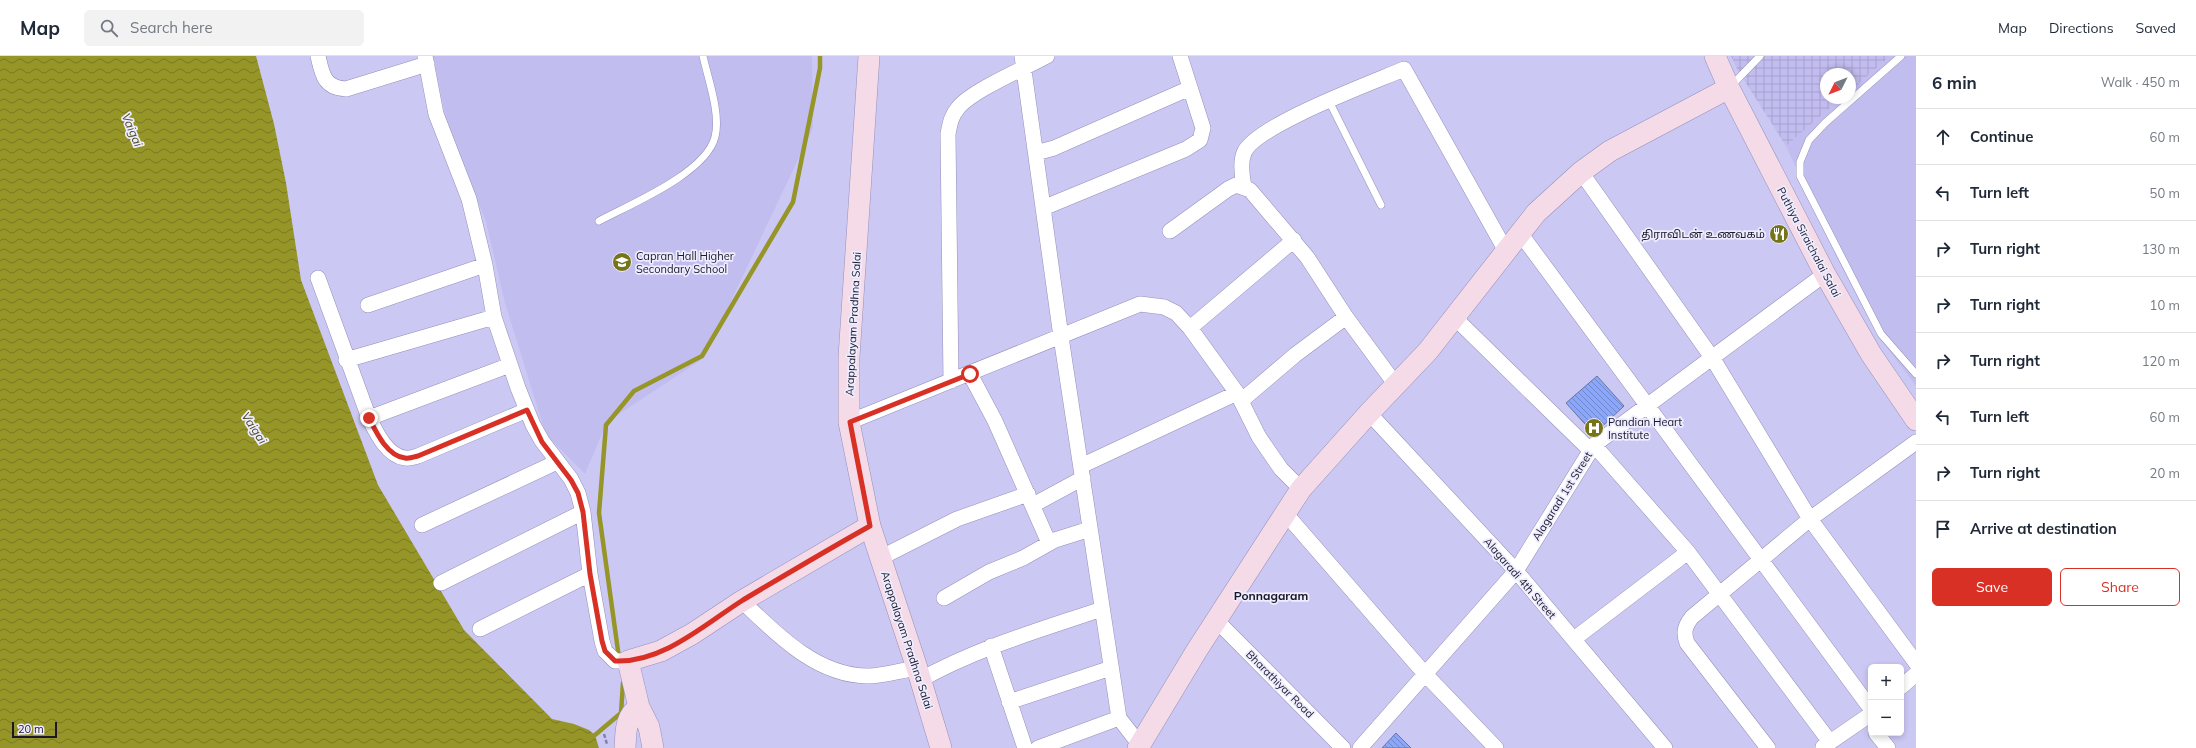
<!DOCTYPE html>
<meta charset="utf-8">
<style>
:root{--surface:#fff;--page:#f2f2f3;--text:#1f2937;--muted:#747a83;--line:#e0e1e3;--accent:#d93025}
body{margin:0;font-family:Mulish,"Noto Sans Tamil",sans-serif;background:var(--page);color:var(--text)}
.controls{position:absolute;right:12px;bottom:12px;display:grid;overflow:hidden;border-radius:6px;box-shadow:0 2px 6px #0003}
.controls button{width:36px;height:36px;display:grid;place-items:center;padding:0;border:0;border-bottom:1px solid var(--line);background:var(--surface);color:var(--text);font:20px sans-serif}
.compass{position:absolute;left:1820px;top:12px;width:36px;height:36px;border-radius:50%;background:var(--surface);box-shadow:0 2px 6px #0003;rotate:228deg}
.scale{position:absolute;left:12px;bottom:10px;width:45px;box-sizing:border-box;padding-left:4px;border:2px solid #1a1828;border-top:0;font-size:11px;line-height:14px;white-space:nowrap;color:#1a1828;-webkit-text-stroke:3px #eeecff;paint-order:stroke}
.stop{position:absolute;width:12px;height:12px;margin:-9px;border:3px solid #d93025;border-radius:50%;background:#fff}
.stop.end{background:#d93025;border-color:#fff;box-shadow:0 1px 4px #0008}
.list{margin:0;padding:0;list-style:none}
h2{display:flex;justify-content:space-between;align-items:center;height:52px;margin:0;padding:0 16px;font-size:17px}
h2 small{font-size:13px;font-weight:400;color:var(--muted)}
.list li{display:grid;grid-template-columns:26px 1fr auto;gap:12px;align-items:center;box-sizing:border-box;height:56px;padding:0 16px;border-top:1px solid var(--line)}
.list b{display:block;font-size:15px;white-space:nowrap}
.list em{font-size:13px;font-style:normal;color:var(--muted)}
.actions{display:flex;gap:8px;padding:12px 16px}
.actions a{flex:1;padding:9px 0;border:1px solid var(--accent);border-radius:6px;text-align:center;font-size:14px;color:var(--accent)}
.actions .main{background:var(--accent);color:#fff}
.icon{flex:none;width:22px;height:22px;fill:none;stroke:currentColor;stroke-width:2;stroke-linecap:round;stroke-linejoin:round}
.map{position:relative;flex:none;width:1916px;height:692px;overflow:hidden}
header{display:flex;align-items:center;gap:24px;box-sizing:border-box;height:56px;padding:0 20px;background:var(--surface);border-bottom:1px solid var(--line)}
header strong{font-size:19px}
nav{display:flex;gap:22px;margin-inline-start:auto;font-size:14px}
.search{width:280px;height:36px;background:var(--page);display:flex;align-items:center;gap:10px;box-sizing:border-box;padding:0 14px;border-radius:6px;color:var(--muted);font-size:15px}
main{display:flex}
aside{flex:1;background:var(--surface)}
.map>svg:first-child{display:block}
.built{fill:#c2bdef}
.industrial{fill:url(#industrial-grid)}
.water{fill:url(#water-waves)}
.lines{fill:none;stroke-linecap:round;stroke-linejoin:round}
.stream{stroke:#969528;stroke-width:4.5}
.building{fill:url(#building-back-hatch);stroke:#68769b}
.lane-casing{stroke:#9490ba;stroke-width:8}
.street-casing{stroke:#9490ba;stroke-width:16}
.secondary-casing{stroke:#9490ba;stroke-width:22}
.path{stroke:#8380a0;stroke-width:2.5;stroke-dasharray:4 2;stroke-linecap:butt}
.lane{stroke:#fff;stroke-width:7}
.street{stroke:#fff;stroke-width:15}
.secondary{stroke:#f4dbe7;stroke-width:21}
.route{stroke:#d93025;stroke-width:5}
.labels{text-anchor:middle;stroke-width:3.5;stroke-linejoin:round;paint-order:stroke}
.poi-label{font-size:11px;fill:#1a1828;stroke:#eeecff;text-anchor:start}
.street-label{font-size:11px;fill:#1a1828;stroke:#eeecff}
.water-label{font-size:12px;font-style:italic;fill:#47471c;stroke:#eeecff}
.neighbourhood-label{font-size:12px;font-weight:bold;fill:#1a1828;stroke:#eeecff}
</style>
<header>
<strong>Map</strong>
<div class="search"><svg class="icon" aria-label="search" viewBox="0 0 24 24"><circle cx="10" cy="10" r="6"/><path d="M15 15l6 6"/></svg>Search here</div>
<nav><a>Map</a><a>Directions</a><a>Saved</a></nav>
</header>
<main>
<div class="map">
<svg width="1916" height="692" viewBox="0 0 1916 692">
<defs>
<pattern id="industrial-grid" width="8" height="8" patternUnits="userSpaceOnUse"><rect width="8" height="8" fill="#c2bdef"/><path d="M0 4h8M4 0v8" fill="none" stroke="#a6a2cd"/></pattern>
<pattern id="water-waves" width="16" height="10" patternUnits="userSpaceOnUse"><rect width="16" height="10" fill="#969528"/><path d="M0 5q4-4 8 0t8 0" fill="none" stroke="#7a7922"/></pattern>
<pattern id="building-back-hatch" width="6" height="6" patternUnits="userSpaceOnUse"><rect width="6" height="6" fill="#8aa7fb"/><path d="M-1 5l2 2M0 0l6 6M5-1l2 2" fill="none" stroke="#7087cb"/></pattern>
</defs>
<rect width="100%" height="100%" fill="#ccc8f4"/>
<!-- built -->
<path class="built" d="M433,0H812L813,72L704,302L607,366L585,418L546,379L505,247L486,166L446,62Z
M1890,0H1916V330L1878,280L1836,200L1786,90L1841,42H1850V35Z"/>
<!-- industrial -->
<path class="industrial" d="M1731,0H1890L1850,35V18H1826V42H1841L1786,90L1737,13Z"/>
<!-- water -->
<path class="water" d="M0,0H256L274,68L286,127L301,224L378,429L464,574L552,663L574,668L589,674L595,679L599,692H0Z"/>
<g class="lines">
<!-- stream -->
<path class="stream" d="M619,602L599,457L606,369L634,335L702,300L793,146L820,12V0
M595,679L621,657L623,627"/>
</g>
<!-- building -->
<path class="building" d="M1597,320L1624,350L1594,378L1566,347Z
M1396,677L1411,692H1382Z"/>
<g class="lines">
<defs>
<path id="lane" d="M1901,0L1825,67L1809,84L1800,106V120L1881,278L1916,318
M1731,30L1760,0
M1329,45L1381,149
M599,165C631,148 706,117 715,81C721,58 708,23 703,0"/>
<path id="street" d="M318,0C322,18 324,32 346,33L427,8
M425,0L436,58L469,143L485,209L494,261L518,332L533,369L542,385L571,423L578,437L583,456L590,518L602,585L605,595L615,605H628
M1022,0L1061,281L1119,662L1140,689
M1036,97L1054,92L1190,32
M1581,116L1713,303L1810,463L1916,607
M1244,130C1242,120 1240,107 1244,97C1254,70 1374,26 1404,13L1506,195
M1043,152L1186,93L1200,84L1203,72L1180,0
M1170,175L1228,133L1236,129L1250,134L1307,201L1346,261L1396,329
M1520,177L1871,653
M318,222L369,362C376,376 387,400 405,402C409,403 414,401 418,400L527,354
M368,249L485,209
M1454,261L1591,395
M1190,272L1294,184
M346,304L494,261
M970,318L995,365L1049,487
M951,325L948,78C950,68 951,60 958,52C971,35 1025,12 1047,0
M1241,345L1295,299L1346,261
M1369,357L1516,515L1665,692
M369,362L510,309
M849,366L1140,248L1164,251L1176,257L1190,272L1237,337L1259,381L1281,413L1301,433
M1594,389L1688,496L1830,686
M1081,410L1237,337
M1033,449L1083,422
M1285,457L1425,618L1496,692
M422,469L557,406
M880,502L957,463L1028,438
M441,527L583,456
M944,542L989,516L1023,502L1055,484L1090,473
M742,545C776,578 817,620 868,620C884,620 902,614 917,612
M1216,564L1343,692
M480,573L590,518
M1574,583L1688,496
M991,590L1025,692
M920,624C977,592 1040,574 1102,553
M1901,631L1916,618
M1009,646L1111,612
M1876,677L1888,692
M1823,691L1871,658
M1038,692L1119,662
M1360,692L1516,515L1594,389L1825,218
M1768,692L1687,587C1683,576 1685,570 1692,561L1810,463L1916,386"/>
<path id="secondary" d="M869,0L849,301V366L870,470L917,612L941,692
M1715,0L1729,32L1825,218L1871,298L1916,364
M625,692C626,676 625,660 639,651
M653,692L649,671L639,651L628,605L661,595L692,578L742,545L870,470
M1138,692L1197,594L1301,433L1369,357L1428,295L1536,157L1581,116L1610,95L1729,32"/>
</defs>
<!-- lane casing -->
<use href="#lane" class="lane-casing"/>
<!-- street casing -->
<use href="#street" class="street-casing"/>
<!-- secondary casing -->
<use href="#secondary" class="secondary-casing"/>
<!-- path -->
<path class="path" d="M604,678L607,688"/>
<!-- lane -->
<use href="#lane" class="lane"/>
<!-- street -->
<use href="#street" class="street"/>
<!-- secondary -->
<use href="#secondary" class="secondary"/>
</g>
<g class="lines">
<!-- route -->
<path class="route" d="M369,362C376,376 387,400 405,402C409,403 414,401 418,400L527,354L542,386L571,424L578,437L583,456L590,518L602,585L605,595L615,605C663,607 705,568 743,544C785,519 827,494 870,470L850,366L970,318"/>
</g>
<!-- icons -->
<defs>
<symbol id="restaurant-disc" viewBox="-11 -11 22 22"><circle r="9.5" fill="#757419" stroke="#eeecff"/><path d="M-5-6h1v4h1v-4h1v4h1v-4h1v5L-1.5 .5V6h-2V.5L-5-1ZM5-6V6H3V1.5H1.5Q1.5-4 5-6Z" fill="#fff"/></symbol>
<symbol id="school-disc" viewBox="-11 -11 22 22"><circle r="9.5" fill="#757419" stroke="#eeecff"/><path d="M0-5L7-2L0 1L-7-2ZM-4 1L0 2.5L4 1V4Q0 6-4 4Z" fill="#fff"/></symbol>
<symbol id="hospital-disc" viewBox="-11 -11 22 22"><circle r="9.5" fill="#757419" stroke="#eeecff"/><path d="M-5-5h3v3.5h4V-5h3V5h-3V1.5h-4V5h-3Z" fill="#fff"/></symbol>
</defs>
<g fill-rule="evenodd">
<use href="#restaurant-disc" x="1768" y="167" width="22" height="22"/>
<use href="#school-disc" x="611" y="195" width="22" height="22"/>
<use href="#hospital-disc" x="1583" y="361" width="22" height="22"/>
</g>
<g class="labels">
<!-- poi labels -->
<g class="poi-label">
<text x="1765" y="182" text-anchor="end">திராவிடன் உணவகம்</text>
<text x="636" y="204">Capran Hall Higher<tspan x="636" dy="13">Secondary School</tspan></text>
<text x="1608" y="370">Pandian Heart<tspan x="1608" dy="13">Institute</tspan></text>
</g>
<!-- street labels -->
<g class="street-label">
<text transform="translate(1809 186) rotate(62)" y="4">Puthiya Siraichalai Salai</text>
<text transform="translate(853 268) rotate(-87)" y="4">Arappalayam Pradhna Salai</text>
<text transform="translate(1562 440) rotate(-58)" y="4">Alagaradi 1st Street</text>
<text transform="translate(1520 522) rotate(49)" y="4">Alagaradi 4th Street</text>
<text transform="translate(907 584) rotate(72)" y="4">Arappalayam Pradhna Salai</text>
<text transform="translate(1280 628) rotate(45)" y="4">Bharathiyar Road</text>
</g>
<!-- water labels -->
<g class="water-label">
<text transform="translate(132 74) rotate(67)" y="4">Vaigai</text>
<text transform="translate(254 372) rotate(57)" y="4">Vaigai</text>
</g>
<!-- neighbourhood labels -->
<g class="neighbourhood-label">
<text x="1271" y="544">Ponnagaram</text>
</g>
</g>
</svg>
<div class="controls">
<button>+</button>
<button>−</button>
</div>
<svg class="compass" viewBox="-18 -18 36 36"><path d="M0-13l5 13h-10z" fill="#e53935"/><path d="M0 13l5-13h-10z" fill="#747a83"/></svg>
<div class="scale">20 m</div>
<div class="stop" style="left:970px;top:318px"></div>
<div class="stop end" style="left:369px;top:362px"></div>
</div>
<aside>
<h2>6 min<small>Walk · 450 m</small></h2>
<ul class="list">
<li><svg class="icon" aria-label="ahead" viewBox="0 0 24 24"><path d="M12 20V5M6 11l6-6 6 6"/></svg><div><b>Continue</b></div><em>60 m</em></li>
<li><svg class="icon" aria-label="left" viewBox="0 0 24 24"><path d="M17 20v-9H6M10 6l-5 5 5 5"/></svg><div><b>Turn left</b></div><em>50 m</em></li>
<li><svg class="icon" aria-label="right" viewBox="0 0 24 24"><path d="M7 20v-9h11M14 6l5 5-5 5"/></svg><div><b>Turn right</b></div><em>130 m</em></li>
<li><svg class="icon" aria-label="right" viewBox="0 0 24 24"><path d="M7 20v-9h11M14 6l5 5-5 5"/></svg><div><b>Turn right</b></div><em>10 m</em></li>
<li><svg class="icon" aria-label="right" viewBox="0 0 24 24"><path d="M7 20v-9h11M14 6l5 5-5 5"/></svg><div><b>Turn right</b></div><em>120 m</em></li>
<li><svg class="icon" aria-label="left" viewBox="0 0 24 24"><path d="M17 20v-9H6M10 6l-5 5 5 5"/></svg><div><b>Turn left</b></div><em>60 m</em></li>
<li><svg class="icon" aria-label="right" viewBox="0 0 24 24"><path d="M7 20v-9h11M14 6l5 5-5 5"/></svg><div><b>Turn right</b></div><em>20 m</em></li>
<li><svg class="icon" aria-label="arrive" viewBox="0 0 24 24"><path d="M6 21V4h12l-3 4 3 4H6"/></svg><div><b>Arrive at destination</b></div></li>
</ul>
<div class="actions"><a class="main">Save</a><a>Share</a></div>
</aside>
</main>
